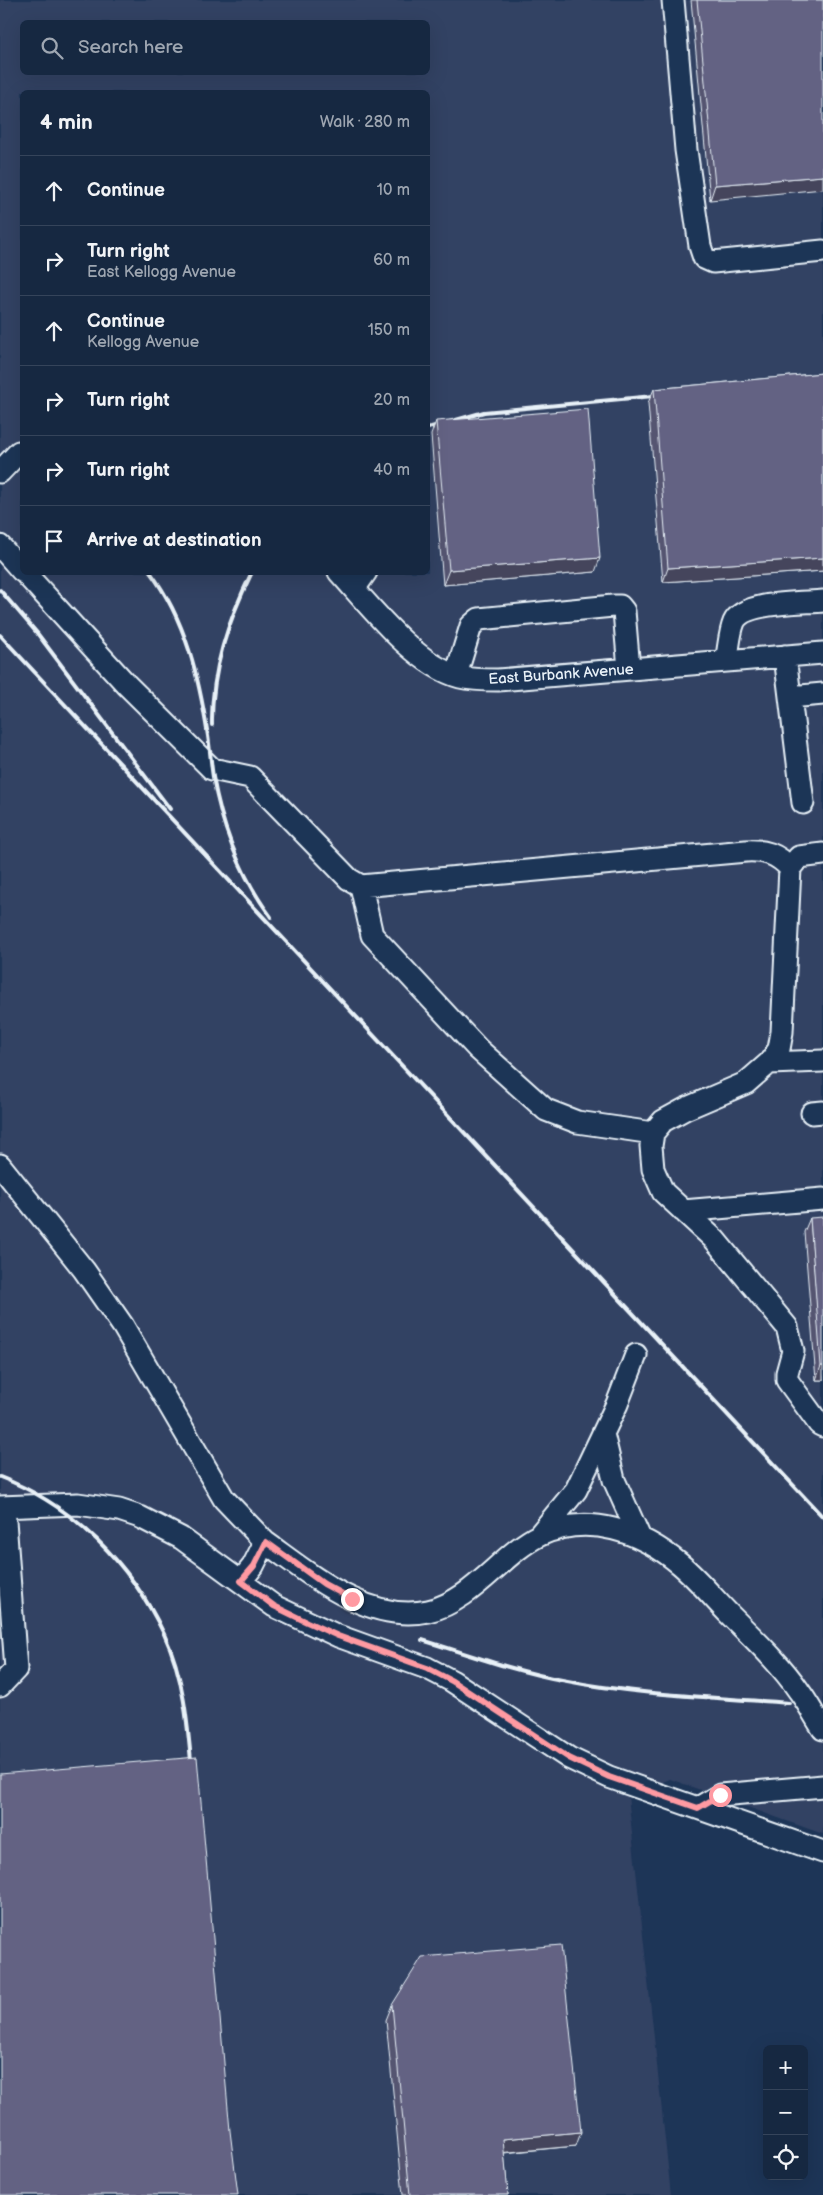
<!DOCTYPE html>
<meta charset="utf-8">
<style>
:root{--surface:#162841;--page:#1f3048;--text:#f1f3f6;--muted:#9ea6b1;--line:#35445a}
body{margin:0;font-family:"Balsamiq Sans",sans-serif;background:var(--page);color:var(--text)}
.controls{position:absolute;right:15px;bottom:15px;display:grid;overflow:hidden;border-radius:8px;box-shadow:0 5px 20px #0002}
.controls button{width:45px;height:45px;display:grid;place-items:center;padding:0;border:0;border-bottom:1px solid var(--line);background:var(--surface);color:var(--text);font:25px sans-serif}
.stop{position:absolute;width:15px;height:15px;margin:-11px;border:4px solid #ff9aa2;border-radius:50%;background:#fff}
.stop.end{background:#ff9aa2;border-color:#fff;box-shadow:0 1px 5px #0008}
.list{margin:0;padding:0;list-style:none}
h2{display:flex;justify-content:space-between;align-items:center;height:65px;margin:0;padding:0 20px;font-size:21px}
h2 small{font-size:16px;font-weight:400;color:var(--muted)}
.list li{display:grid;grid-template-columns:32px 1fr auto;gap:15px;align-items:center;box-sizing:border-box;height:70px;padding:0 20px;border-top:1px solid var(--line)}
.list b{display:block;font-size:19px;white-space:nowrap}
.list p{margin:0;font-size:16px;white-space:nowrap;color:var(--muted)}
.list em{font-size:16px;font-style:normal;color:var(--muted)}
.icon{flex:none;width:28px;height:28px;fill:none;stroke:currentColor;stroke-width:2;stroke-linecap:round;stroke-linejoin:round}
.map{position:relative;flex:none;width:823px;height:2195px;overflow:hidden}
.search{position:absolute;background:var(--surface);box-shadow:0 5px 20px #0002;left:20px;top:20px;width:410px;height:55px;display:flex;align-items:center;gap:12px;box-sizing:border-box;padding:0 18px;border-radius:8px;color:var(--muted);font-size:19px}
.panel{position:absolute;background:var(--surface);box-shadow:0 5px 20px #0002;left:20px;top:90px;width:410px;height:485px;border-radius:8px}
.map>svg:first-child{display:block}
.built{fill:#324264;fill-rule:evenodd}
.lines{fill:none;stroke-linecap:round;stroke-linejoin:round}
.minor-casing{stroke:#e8f1f8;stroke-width:25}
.minor{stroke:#1d3557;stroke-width:21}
.rail{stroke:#e8f1f8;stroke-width:4}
.wall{fill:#555471;stroke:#e8f1f8}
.shaded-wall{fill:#45455c;stroke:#e8f1f8}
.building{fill:#636283;stroke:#e8f1f8}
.route{stroke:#ff9aa2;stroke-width:6}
.labels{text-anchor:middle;stroke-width:4.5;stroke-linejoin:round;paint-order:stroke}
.street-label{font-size:15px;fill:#e8f1f8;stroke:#1d3557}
</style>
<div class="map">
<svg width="823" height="2195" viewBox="0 0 823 2195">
<rect width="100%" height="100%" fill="#1d3557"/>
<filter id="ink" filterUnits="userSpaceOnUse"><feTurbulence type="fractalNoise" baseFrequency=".02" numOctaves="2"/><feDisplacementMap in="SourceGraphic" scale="10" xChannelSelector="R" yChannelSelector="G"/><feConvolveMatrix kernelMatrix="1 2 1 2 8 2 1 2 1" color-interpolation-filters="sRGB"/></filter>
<g filter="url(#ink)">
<!-- built -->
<path class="built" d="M0,0H823V1834L670,1779L628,1796L671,2195H0ZM22,22H428V72H22ZM22,92H428V572H22Z"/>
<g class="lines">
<defs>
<path id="minor" d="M673,0L686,150L700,246L704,258L713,262L823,251
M0,472L19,452H22
M0,546L22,571
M24,572L127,685L212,769L250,777L349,879L361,886L746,851C765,850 777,854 790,868
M339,572C370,606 415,665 460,677C472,680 485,680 498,680L823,653
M354,589L366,572
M785,656L803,803
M726,661C729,649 729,634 734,622C743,601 802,603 823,601
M456,675L471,626L479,619L613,606H620L624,611L629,669
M790,697L823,694
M823,854L799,857L790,868L782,1032L779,1049L769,1063L746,1083L685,1109L663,1121L653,1133L651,1146L653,1169L663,1192L715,1240L787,1327L793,1351L787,1373V1380L819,1424L823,1426
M361,886L372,935L478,1049L546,1110L577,1122L653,1133
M769,1063L823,1061
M812,1113L823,1112
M0,1165L84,1270L123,1326L224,1499L265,1542L253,1566L241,1581
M683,1211L823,1199
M603,1434L614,1480L640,1538
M0,1507L78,1504L119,1510L140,1517L181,1538L274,1606L338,1636L427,1668L452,1681L569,1758L609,1777L823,1852
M540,1534L576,1490L617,1404L636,1355
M265,1542C310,1574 368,1624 428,1611C473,1601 501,1554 540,1535C589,1513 640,1531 680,1564C698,1579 714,1599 730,1615C754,1639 780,1663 799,1691C808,1703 815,1717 823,1729
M0,1686L16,1669L4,1507
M698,1808L720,1795L823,1786"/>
</defs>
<!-- minor casing -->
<use href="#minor" class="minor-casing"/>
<!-- minor -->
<use href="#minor" class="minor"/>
<!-- rail -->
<path class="rail" d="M428,428L484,412L664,395
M150,572C186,620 199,678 208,736C210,749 211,764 213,777C222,828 241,876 271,917
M0,590L37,633L170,809
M0,635L823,1517
M212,725C211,671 228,621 252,572
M0,1477C73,1505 131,1564 164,1634C184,1676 188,1726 192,1772
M422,1640C468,1654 514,1671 562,1680C636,1695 714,1697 789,1703"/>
</g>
<!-- wall -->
<path class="wall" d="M691,0H823L710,200Z
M823,373V571L663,582L648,403L654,389Z
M436,421L595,572L443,585L431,435Z
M810,1218L823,1380H816L804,1232Z
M392,2005L576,2146L504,2153L508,2195H403L386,2020Z"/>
<!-- shaded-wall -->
<path class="shaded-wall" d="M823,176V189L710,200L715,185Z
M600,558L595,572L443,585L449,570Z
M823,558V571L663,582L668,568Z
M821,1366H823V1380H816Z
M581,2132L576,2146L498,2153L503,2139Z"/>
<!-- building -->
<path class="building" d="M697,0H823V176L715,185Z
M823,373V558L668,568L654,389Z
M588,409L600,558L449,570L436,421Z
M823,1217V1366H821L810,1218Z
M197,1757L230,2131L238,2195H0V1774Z
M561,1945L581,2132L503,2139L508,2195H410L392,2005L422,1957Z"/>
</g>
<g class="lines" filter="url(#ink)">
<!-- route -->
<path class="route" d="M352,1599L324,1584L266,1542L254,1566L241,1581L274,1606L307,1622L338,1636L427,1668L452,1681L569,1758L609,1777L698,1808L720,1795"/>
</g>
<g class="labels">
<!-- street labels -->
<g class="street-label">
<text transform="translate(561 674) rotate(-4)" y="5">East Burbank Avenue</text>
</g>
</g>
</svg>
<div class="controls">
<button>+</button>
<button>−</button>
<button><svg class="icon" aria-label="locate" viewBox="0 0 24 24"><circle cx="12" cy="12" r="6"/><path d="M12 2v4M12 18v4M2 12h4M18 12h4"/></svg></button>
</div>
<div class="stop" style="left:720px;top:1795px"></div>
<div class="stop end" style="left:352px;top:1599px"></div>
<div class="search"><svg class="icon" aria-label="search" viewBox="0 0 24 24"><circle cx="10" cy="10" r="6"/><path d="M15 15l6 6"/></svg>Search here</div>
<section class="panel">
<h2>4 min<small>Walk · 280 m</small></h2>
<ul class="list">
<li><svg class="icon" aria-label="ahead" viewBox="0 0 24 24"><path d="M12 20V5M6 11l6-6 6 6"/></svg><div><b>Continue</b></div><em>10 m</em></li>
<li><svg class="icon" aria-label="right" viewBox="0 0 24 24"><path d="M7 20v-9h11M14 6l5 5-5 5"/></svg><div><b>Turn right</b><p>East Kellogg Avenue</p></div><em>60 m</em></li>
<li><svg class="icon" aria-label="ahead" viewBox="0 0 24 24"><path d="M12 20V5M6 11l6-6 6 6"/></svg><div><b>Continue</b><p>Kellogg Avenue</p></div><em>150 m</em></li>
<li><svg class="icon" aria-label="right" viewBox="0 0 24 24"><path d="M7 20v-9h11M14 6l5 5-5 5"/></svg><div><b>Turn right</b></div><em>20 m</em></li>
<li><svg class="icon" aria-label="right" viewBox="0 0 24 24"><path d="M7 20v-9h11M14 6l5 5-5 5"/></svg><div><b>Turn right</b></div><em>40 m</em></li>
<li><svg class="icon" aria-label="arrive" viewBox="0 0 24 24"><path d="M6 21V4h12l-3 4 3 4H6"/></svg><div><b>Arrive at destination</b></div></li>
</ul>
</section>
</div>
